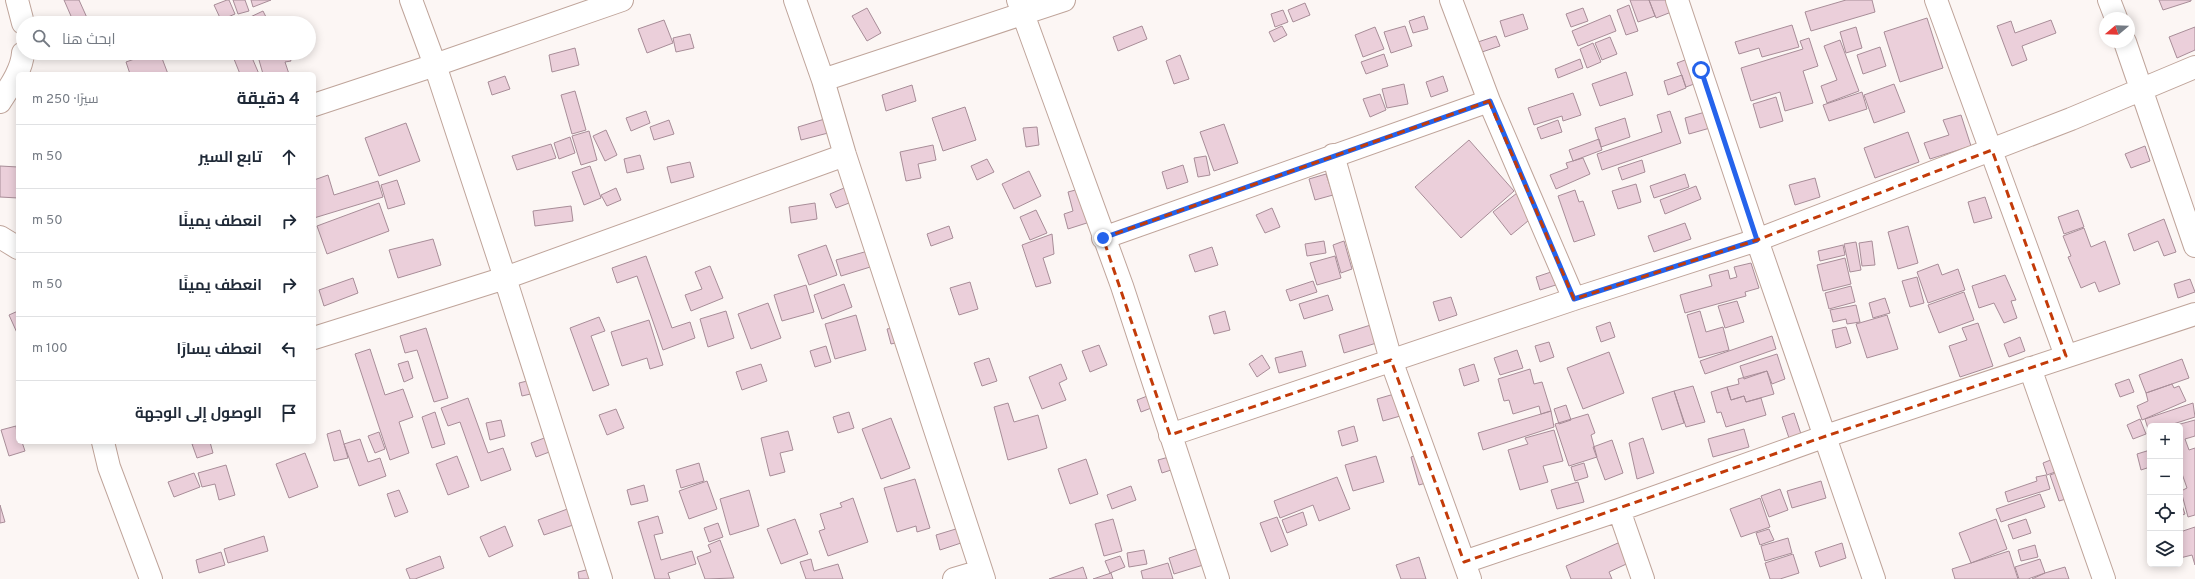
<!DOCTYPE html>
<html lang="ar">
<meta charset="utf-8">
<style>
:root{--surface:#fff;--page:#f2f2f3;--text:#1f2937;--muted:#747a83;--line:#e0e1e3}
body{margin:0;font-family:Overpass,Cairo,sans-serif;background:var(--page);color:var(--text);direction:rtl}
.controls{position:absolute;right:12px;bottom:12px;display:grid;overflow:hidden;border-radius:6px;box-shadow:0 2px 10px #0003}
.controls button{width:36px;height:36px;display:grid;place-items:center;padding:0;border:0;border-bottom:1px solid var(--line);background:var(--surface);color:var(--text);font:20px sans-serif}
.compass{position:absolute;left:2099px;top:12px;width:36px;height:36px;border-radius:50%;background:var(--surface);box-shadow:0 2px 10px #0003;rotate:251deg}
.stop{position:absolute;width:12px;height:12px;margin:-9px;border:3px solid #2563eb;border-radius:50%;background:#fff}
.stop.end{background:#2563eb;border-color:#fff;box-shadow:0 1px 4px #0008}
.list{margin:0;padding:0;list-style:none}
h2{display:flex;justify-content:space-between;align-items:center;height:52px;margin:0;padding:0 16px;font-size:17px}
h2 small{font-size:13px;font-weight:400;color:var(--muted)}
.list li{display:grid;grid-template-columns:26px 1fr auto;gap:12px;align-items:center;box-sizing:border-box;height:64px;padding:0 16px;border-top:1px solid var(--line)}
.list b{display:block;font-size:15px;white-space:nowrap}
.list em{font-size:13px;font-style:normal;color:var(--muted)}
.icon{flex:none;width:22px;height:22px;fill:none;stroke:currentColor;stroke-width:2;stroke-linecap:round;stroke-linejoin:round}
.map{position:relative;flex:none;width:2195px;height:579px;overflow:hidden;direction:ltr}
.search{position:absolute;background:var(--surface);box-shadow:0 2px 10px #0003;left:16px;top:16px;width:300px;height:44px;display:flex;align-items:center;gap:10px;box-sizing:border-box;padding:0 14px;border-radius:22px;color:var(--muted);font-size:15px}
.panel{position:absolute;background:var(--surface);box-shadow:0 2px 10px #0003;left:16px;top:72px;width:300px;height:372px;border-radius:6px;direction:rtl}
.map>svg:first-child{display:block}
.building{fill:#ebcfda;stroke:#a88d98}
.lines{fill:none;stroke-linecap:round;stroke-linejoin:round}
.street-casing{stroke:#bfa49a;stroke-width:24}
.street{stroke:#fff;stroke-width:22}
.route{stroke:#2563eb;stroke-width:5}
.marked{fill:none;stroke:#c33b09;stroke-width:3;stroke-dasharray:8 5;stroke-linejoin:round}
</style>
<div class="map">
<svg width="2195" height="579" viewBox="0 0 2195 579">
<rect width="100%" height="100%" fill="#fcf6f4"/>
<!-- building -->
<path class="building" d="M64,0H79L88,20L74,23Z
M227,0H229L235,14L221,20L214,5Z
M233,0H245L249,11L238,14Z
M251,0H271L253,7Z
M1630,0H1649L1655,16L1638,22Z
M1649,0H1670L1674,11L1656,18Z
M1846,0H1872L1875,12L1811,31L1805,12Z
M2159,0H2191V1L2163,10Z
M1305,3L1310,15L1293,22L1288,10Z
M1629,5L1638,31L1626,35L1617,10Z
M867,8L881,33L867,41L852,16Z
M1583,8L1588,21L1571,27L1566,14Z
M1283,10L1288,22L1275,27L1271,14Z
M263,11L269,23H245L244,20Z
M1523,14L1528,29L1505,37L1500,21Z
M1610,15L1616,31L1578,46L1572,31Z
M1424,16L1428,29L1413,33L1409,21Z
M1927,18L1943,68L1900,82L1884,32Z
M664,20L673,43L647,53L638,29Z
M2051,20L2056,33L2022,46L2027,60L2012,66L1997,26L2011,21L2015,33Z
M1792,25L1799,47L1762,57L1759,48L1739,54L1735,42Z
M1142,26L1147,39L1118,51L1113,37Z
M1282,26L1287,35L1274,42L1269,32Z
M1405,26L1412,46L1391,53L1384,32Z
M1375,27L1384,49L1363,57L1355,35Z
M1856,27L1862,48L1846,53L1840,32Z
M2195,27V50L2177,58L2169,37Z
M690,34L694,48L676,52L673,38Z
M1496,36L1500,46L1482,52L1478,42Z
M1610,37L1617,54L1602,60L1595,43Z
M1809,38L1818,66L1803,71L1813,103L1785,111L1780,92L1751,101L1741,68L1803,49L1800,41Z
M1840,40L1859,91L1827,103L1821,86L1837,80L1824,46Z
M1593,43L1601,62L1587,68L1580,49Z
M1880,47L1886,66L1863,74L1857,55Z
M575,48L579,65L552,72L549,55Z
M151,53H160L168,74H130L126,62Z
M224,53H239L226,59Z
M248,53H250L259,74H240L234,59Z
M257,53H288L291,61L285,62L289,74H263Z
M1384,54L1388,66L1366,74L1361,62Z
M1180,55L1189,79L1174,84L1166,61Z
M1693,57L1702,81L1686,87L1677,63Z
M1580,59L1583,68L1558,78L1555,69Z
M1626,72L1633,95L1600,106L1592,84Z
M1682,75L1686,88L1668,95L1664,81Z
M505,76L510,89L492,95L488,82Z
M1443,76L1448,91L1431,97L1426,82Z
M1404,84L1408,104L1387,108L1382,89Z
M1894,84L1905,112L1874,123L1864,95Z
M912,85L916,101L886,111L882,95Z
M575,91L586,130L572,134L561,95Z
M1862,92L1867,109L1829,121L1823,105Z
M1573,93L1581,115L1563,121L1562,116L1534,125L1528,108Z
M1380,94L1386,110L1370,117L1363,99Z
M1776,97L1783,121L1760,128L1753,104Z
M965,107L976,140L943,151L932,118Z
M646,111L650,123L631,131L626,118Z
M1670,111L1681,143L1602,170L1597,154L1662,132L1657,115Z
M1705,112L1710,128L1689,134L1685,118Z
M1961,115L1971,146L1930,159L1924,143L1949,135L1943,120Z
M828,118L832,132L801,140L798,127Z
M1625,118L1630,137L1601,147L1595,128Z
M669,120L674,134L654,140L650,127Z
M1558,120L1562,132L1541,139L1537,128Z
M406,123L420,161L379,176L365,138Z
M1224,124L1238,163L1214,171L1200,132Z
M1037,127L1039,145L1026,147L1023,128Z
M606,130L617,155L605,161L593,136Z
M589,131L597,160L581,165L572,136Z
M1908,132L1919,162L1875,178L1864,148Z
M570,137L575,153L559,159L554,143Z
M1599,139L1602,150L1573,161L1569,150Z
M1469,140L1514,191L1461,238L1415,187Z
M551,144L556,158L517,170L512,156Z
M933,145L936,160L918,164L921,178L906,181L900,152Z
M2145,146L2150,161L2131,168L2125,154Z
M640,155L644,169L627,173L624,159Z
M1206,156L1210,175L1198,177L1194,158Z
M1583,158L1590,174L1556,189L1550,175L1568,168L1566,163Z
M987,159L994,172L977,180L971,166Z
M1642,160L1645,172L1622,180L1618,168Z
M690,162L694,177L671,183L667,167Z
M1183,165L1188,182L1167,189L1162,172Z
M0,166L18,167V198L0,197Z
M590,166L601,198L584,205L572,172Z
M1029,171L1041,196L1014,209L1002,184Z
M1326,174L1333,195L1315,200L1309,179Z
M1685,174L1689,187L1654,198L1650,186Z
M328,175L334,195L378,181L383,197L314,218V180Z
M1815,178L1820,197L1795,205L1789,185Z
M397,180L405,204L388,209L381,185Z
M1636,184L1641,202L1618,209L1612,191Z
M851,185L857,200L836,208L830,194Z
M1696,186L1701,199L1665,214L1660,200Z
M616,188L621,200L607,206L601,195Z
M1083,188L1093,221L1068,229L1064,214L1073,211L1068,192Z
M1575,190L1579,202L1583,201L1595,235L1574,242L1558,196Z
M1517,193L1534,216L1511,235L1493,212Z
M1985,197L1992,218L1974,223L1968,202Z
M379,203L389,231L327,254L317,226Z
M815,203L817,219L791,223L789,207Z
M571,206L573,221L535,226L533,211Z
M1272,208L1280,227L1265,233L1256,215Z
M1036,210L1047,233L1030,240L1020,217Z
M2078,210L2084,227L2064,234L2058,217Z
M2164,219L2176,252L2164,256L2158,241L2134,251L2128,234Z
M1685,223L1691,239L1654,252L1648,236Z
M949,226L953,238L931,246L927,234Z
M1908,226L1918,263L1898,269L1888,232Z
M2084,228L2091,247L2105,241L2120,284L2099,292L2095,282L2081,288L2068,257L2071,256L2063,236Z
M1052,234L1054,254L1043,258L1051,283L1036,287L1022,245Z
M433,239L441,265L398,278L389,250Z
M1324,241L1326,253L1307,256L1305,244Z
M1344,241L1352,269L1341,273L1333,245Z
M1872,241L1875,265L1862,266L1859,243Z
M1856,242L1861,270L1850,272L1844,244Z
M826,245L837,275L809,285L798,255Z
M1843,245L1845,255L1820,261L1818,251Z
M1212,247L1218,265L1195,272L1189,255Z
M875,249L880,264L841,276L836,260Z
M646,256L672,328L690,322L695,338L663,350L637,276L617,283L612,268Z
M1335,256L1341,278L1317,285L1310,263Z
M1845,258L1851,284L1823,291L1817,265Z
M1751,263L1759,288L1745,292L1746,296L1685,313L1680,295L1712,286L1709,275L1728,270L1730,279L1737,277L1734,267Z
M1938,264L1942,275L1958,269L1965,290L1928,303L1917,272Z
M710,266L723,298L691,311L685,295L702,289L695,272Z
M1557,270L1562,283L1540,290L1536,277Z
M2005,275L2016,300L2011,301L2017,318L2004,323L1994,303L1979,308L1972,286Z
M1917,277L1924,303L1910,307L1902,281Z
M353,278L358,293L324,306L319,290Z
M2190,279L2195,292L2178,298L2174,284Z
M1313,281L1317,292L1290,301L1286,290Z
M970,282L978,309L959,315L950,288Z
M844,284L852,307L822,319L814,295Z
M806,285L814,312L782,321L774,295Z
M1851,286L1855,302L1829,309L1825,293Z
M1964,292L1974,320L1939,333L1928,305Z
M1328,295L1333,310L1304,319L1299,304Z
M1451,297L1457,315L1439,321L1433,302Z
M1885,298L1890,313L1873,318L1869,303Z
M1737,301L1744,322L1725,328L1718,306Z
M768,303L781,338L751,349L738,314Z
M1856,305L1860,322L1847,324L1846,319L1833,322L1830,310Z
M18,311V335L9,315Z
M726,311L734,338L708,347L700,319Z
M1225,311L1230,330L1214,334L1209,316Z
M1700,311L1706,332L1723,327L1729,350L1699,358L1687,315Z
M856,315L866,350L835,359L825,324Z
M1887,315L1898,349L1867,358L1856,324Z
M599,317L605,331L591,336L609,385L593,391L570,328Z
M649,320L663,365L650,369L647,358L622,366L611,332Z
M1610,322L1615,337L1601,342L1596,327Z
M1377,323L1383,341L1344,353L1339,335Z
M1978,323L1993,366L1960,377L1949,346L1967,340L1962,328Z
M904,326L907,340L891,344L887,329Z
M1846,327L1851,343L1836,348L1832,330Z
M426,328L448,398L434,402L417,350L405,353L400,336Z
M1772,336L1776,349L1705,374L1700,361Z
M2020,337L2025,351L2009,357L2004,344Z
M1549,342L1554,357L1540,362L1535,346Z
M1099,345L1107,365L1090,372L1082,351Z
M826,346L831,362L815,367L810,351Z
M370,349L385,395L403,389L413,417L399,422L409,453L390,460L355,354Z
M1517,350L1523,368L1500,375L1494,358Z
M1302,351L1306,366L1279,373L1275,358Z
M1609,352L1624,393L1583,409L1567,368Z
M1777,354L1785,379L1772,384L1767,371L1744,379L1740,366Z
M1262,355L1270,368L1257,377L1249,364Z
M989,358L997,381L982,386L974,363Z
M2182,359L2189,378L2146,393L2139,375Z
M408,361L413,378L404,382L398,364Z
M761,364L767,381L742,390L736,372Z
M1061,364L1067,379L1059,383L1066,400L1042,409L1029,377Z
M1474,364L1479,381L1464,386L1459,369Z
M1530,369L1534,384L1542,382L1551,411L1541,414L1539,406L1513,414L1509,400L1504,401L1498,379Z
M1767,371L1774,394L1746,402L1744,396L1731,400L1727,387L1739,384L1738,379Z
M535,379L539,392L522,396L519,383Z
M2129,379L2134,392L2120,397L2115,384Z
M2172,384L2174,388L2179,386L2186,401L2142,420L2137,406L2148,401L2146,393Z
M1693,386L1705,422L1686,427L1674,391Z
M1727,387L1731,400L1744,396L1746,402L1761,398L1766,415L1726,427L1721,412L1717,413L1711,392Z
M1408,390L1414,412L1383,421L1377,399Z
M1674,391L1684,423L1662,430L1652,398Z
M1155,393L1159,405L1141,412L1137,400Z
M468,398L488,453L503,448L511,470L481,481L460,422L448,426L441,408Z
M1008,403L1014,422L1038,415L1047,448L1008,460L994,407Z
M2193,403L2195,417L2167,426H2150L2149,432L2145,419Z
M1566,405L1571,420L1559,424L1554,409Z
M616,409L624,428L607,435L599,415Z
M1551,411L1554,427L1483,450L1478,433Z
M435,412L445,444L432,448L422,417Z
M849,412L854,428L838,433L833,417Z
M1794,413L1803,440L1791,444L1782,417Z
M1588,414L1595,433L1591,435L1597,457L1569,466L1555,424Z
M891,418L910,468L881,479L862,429Z
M2140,419L2146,434L2133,439L2127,425Z
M501,420L505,436L490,440L486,423Z
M2195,420V436L2185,439L2189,450L2195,448V515L2188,517L2181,491L2187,488L2180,468V426H2173Z
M16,426L18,442H22L25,451L9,456L1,430Z
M1354,426L1358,441L1342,446L1338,431Z
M1744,429L1749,447L1713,457L1708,439Z
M340,430L348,458L334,461L327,434Z
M1554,430L1563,461L1543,466L1548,482L1520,490L1508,450L1528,444L1525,438Z
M788,431L793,450L780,453L785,472L770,476L761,438Z
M379,432L385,449L375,453L368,436Z
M547,437L552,451L536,457L531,443Z
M1643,438L1654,473L1637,479L1629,443Z
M360,439L368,462L380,458L386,476L359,486L344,444Z
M1612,440L1623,473L1605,480L1593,447Z
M200,442H210L213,453L197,458L192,444Z
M2150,450V467L2141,470L2137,454Z
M1428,452L1436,480L1419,485L1411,457Z
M305,453L318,487L289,498L276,464Z
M1176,455L1180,467L1162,473L1158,460Z
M457,456L469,487L448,495L436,464Z
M1376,456L1384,482L1353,491L1345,465Z
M2058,457L2063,469L2047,475L2043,463Z
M1086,459L1098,494L1070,504L1058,469Z
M699,463L704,481L681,488L676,470Z
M1584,463L1588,477L1575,481L1571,467Z
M226,465L235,495L219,500L215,484L202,487L198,473Z
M2064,470L2073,497L2059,501L2050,475Z
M194,473L200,487L174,497L168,482Z
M2046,475L2050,489L2008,502L2005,492L2037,481L2036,477Z
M1337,477L1350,509L1319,521L1313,505L1280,518L1274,501Z
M915,479L930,528L917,532L916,526L897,532L884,488Z
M707,481L717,509L689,519L679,491Z
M1821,481L1826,498L1792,508L1787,491Z
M1578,482L1584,502L1557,509L1551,490Z
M644,485L648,501L631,505L627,490Z
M1131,486L1136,500L1112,509L1107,495Z
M1780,489L1788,510L1769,517L1761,496Z
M399,490L408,512L395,517L387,494Z
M749,490L759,526L730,535L720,499Z
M2040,494L2045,507L2001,522L1996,509Z
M853,498L868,542L828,556L819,531L825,529L820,514L842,507L840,503Z
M1760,498L1770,527L1741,537L1730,509Z
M2180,499L2185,514L2180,516Z
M0,505L5,522L0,523Z
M570,508L576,524L544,535L538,520Z
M1303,512L1307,525L1287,533L1282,520Z
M658,516L663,533L654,535L661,560L692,551L696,564L668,573L670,579H655L638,522Z
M1277,517L1288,545L1271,552L1260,523Z
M795,519L808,554L781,564L767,529Z
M1113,519L1122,551L1104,556L1095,524Z
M1996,519L2007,549L1971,563L1959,533Z
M2026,519L2031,533L2013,539L2008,525Z
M718,523L723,537L709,542L704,528Z
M969,525L973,539L940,550L936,535Z
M505,526L513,546L489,557L480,537Z
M2195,527V565L2192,555L2180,558V532Z
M1769,529L1774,540L1760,545L1756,533Z
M264,536L268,551L228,563L224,549Z
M1788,538L1792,553L1765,561L1761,546Z
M1627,539L1635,560L1609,572L1612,579H1571L1566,566Z
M720,540L734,578L705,579L697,557L711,552L708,545Z
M1842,543L1846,558L1820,567L1815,552Z
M1208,545L1213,562L1174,574L1169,558Z
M2035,545L2038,557L2021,561L2018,550Z
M1144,550L1147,564L1129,567L1127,553Z
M2009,551L2018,579H1955L1952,569Z
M221,552L225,565L199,573L196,560Z
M1793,554L1799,573L1780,579H1770L1765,563Z
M440,556L444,568L415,579H410L406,569Z
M1120,556L1125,567L1110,573L1105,561Z
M1419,557L1426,579H1401L1396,565Z
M811,559L814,571L838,564L843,579H806L800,562Z
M2040,559L2045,573L2028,579H2019L2015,567Z
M1168,563L1173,579H1143L1141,571Z
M1083,567L1087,579H1049Z
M2065,567L2069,579H2032L2045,573Z
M594,568L597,579H579L578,572Z
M1111,573L1113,579H1093Z"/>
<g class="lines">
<defs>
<path id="street" d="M17,0L23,23
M411,0L435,65L505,278L601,579
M795,0L823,80L845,155L984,579
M1018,0L1122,286L1218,579
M1451,0L1489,101L1574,299
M1677,0L1757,240L1874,579
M1936,0L2066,356
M2109,0L2116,18
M2125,42L2195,246
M823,80L1064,0
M0,102C9,88 22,70 23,53
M314,105L435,65L622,0
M1333,155L1391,360L1470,579
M0,237L18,248
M1103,238L1489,101
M314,338L505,278L845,155
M2030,368L2104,579
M1170,435L1574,299L1757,240L2071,119L2195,67
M103,442L109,467L151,579
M1619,510L1643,579
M1464,562L1619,510L1826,436L2195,314
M954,579L981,571"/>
</defs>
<!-- street casing -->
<use href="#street" class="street-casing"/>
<!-- street -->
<use href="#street" class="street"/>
</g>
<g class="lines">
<!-- route -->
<path class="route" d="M1103,238L1490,101L1574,299L1757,240L1701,70"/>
</g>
<!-- marked area -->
<path class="marked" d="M1489,101L1574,299L1757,240L1992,150L2066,356L1826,436L1464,562L1391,360L1170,435L1103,238Z"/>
</svg>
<div class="controls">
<button>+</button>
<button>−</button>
<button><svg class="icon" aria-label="locate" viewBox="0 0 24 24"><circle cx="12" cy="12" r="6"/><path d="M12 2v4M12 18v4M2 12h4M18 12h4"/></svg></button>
<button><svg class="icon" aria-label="layers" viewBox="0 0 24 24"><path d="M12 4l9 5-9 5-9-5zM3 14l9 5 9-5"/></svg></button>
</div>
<svg class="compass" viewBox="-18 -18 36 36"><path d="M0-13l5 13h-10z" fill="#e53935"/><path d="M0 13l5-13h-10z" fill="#747a83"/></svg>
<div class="stop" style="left:1701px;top:70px"></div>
<div class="stop end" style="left:1103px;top:238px"></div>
<div class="search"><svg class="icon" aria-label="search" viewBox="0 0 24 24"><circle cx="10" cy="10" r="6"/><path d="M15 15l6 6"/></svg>ابحث هنا</div>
<section class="panel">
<h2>4 دقيقة<small>سيرًا · 250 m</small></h2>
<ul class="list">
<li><svg class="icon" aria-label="ahead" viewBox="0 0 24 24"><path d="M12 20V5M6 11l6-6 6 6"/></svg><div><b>تابع السير</b></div><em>50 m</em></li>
<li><svg class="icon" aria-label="right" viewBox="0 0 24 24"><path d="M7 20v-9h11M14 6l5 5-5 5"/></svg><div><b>انعطف يمينًا</b></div><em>50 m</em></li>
<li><svg class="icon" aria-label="right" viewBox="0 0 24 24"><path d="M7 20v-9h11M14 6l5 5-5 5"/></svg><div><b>انعطف يمينًا</b></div><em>50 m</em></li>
<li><svg class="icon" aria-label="left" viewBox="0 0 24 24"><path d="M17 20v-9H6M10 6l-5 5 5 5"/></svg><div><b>انعطف يسارًا</b></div><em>100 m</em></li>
<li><svg class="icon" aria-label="arrive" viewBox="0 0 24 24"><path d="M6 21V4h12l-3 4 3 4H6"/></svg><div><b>الوصول إلى الوجهة</b></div></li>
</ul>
</section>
</div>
